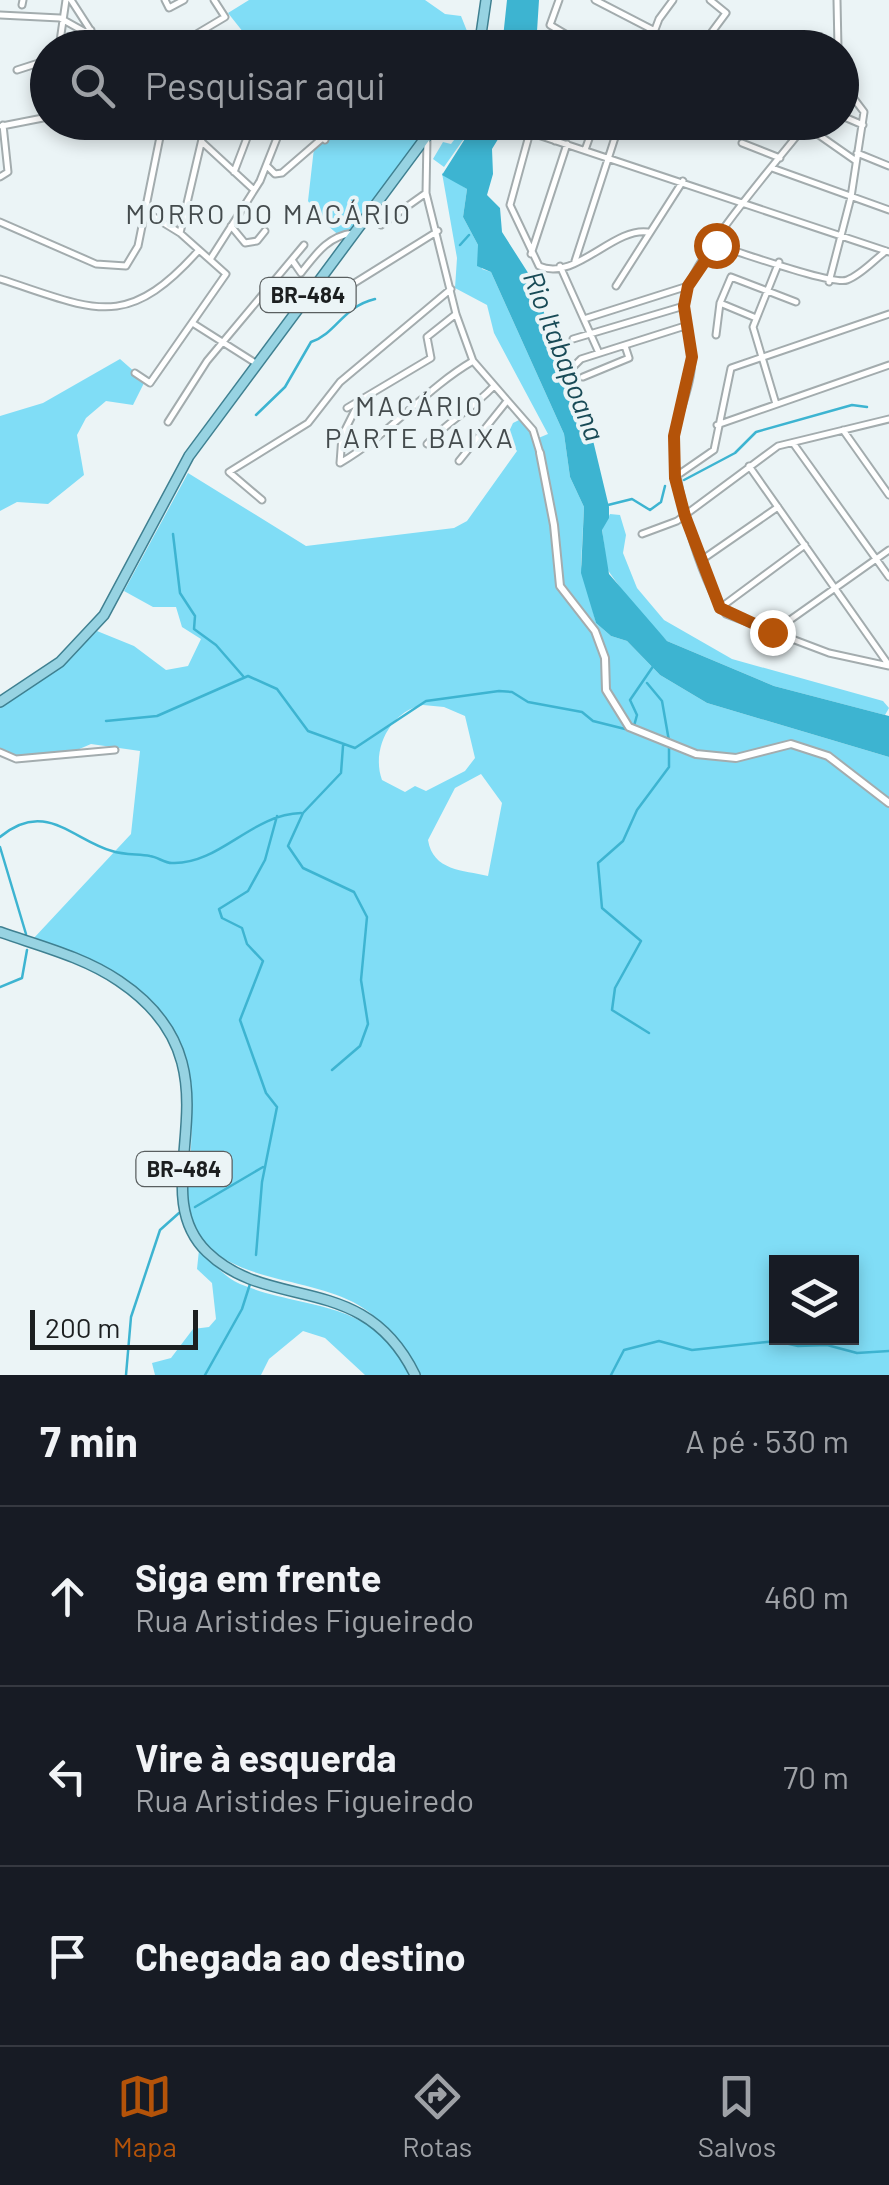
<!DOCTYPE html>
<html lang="pt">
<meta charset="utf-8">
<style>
:root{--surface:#171b24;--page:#20242c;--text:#f1f3f6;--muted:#9ea1a6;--line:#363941;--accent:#b45309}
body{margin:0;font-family:Barlow,sans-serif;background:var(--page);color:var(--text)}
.controls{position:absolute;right:30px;bottom:30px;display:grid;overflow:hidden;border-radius:0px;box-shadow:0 5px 15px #0003}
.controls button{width:90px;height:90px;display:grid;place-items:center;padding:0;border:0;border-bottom:2px solid var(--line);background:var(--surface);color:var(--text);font:50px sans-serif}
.scale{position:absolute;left:30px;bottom:25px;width:168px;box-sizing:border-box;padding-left:10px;border:5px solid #1c1f20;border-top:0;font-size:28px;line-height:35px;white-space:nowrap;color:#1c1f20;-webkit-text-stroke:8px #ebf4f6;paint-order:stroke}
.stop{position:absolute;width:30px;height:30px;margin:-22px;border:8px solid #b45309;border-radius:50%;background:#fff}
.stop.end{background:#b45309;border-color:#fff;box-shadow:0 2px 10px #0008}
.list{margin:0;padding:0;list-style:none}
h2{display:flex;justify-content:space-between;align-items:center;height:130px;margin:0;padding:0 40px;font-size:42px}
h2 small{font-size:32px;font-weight:400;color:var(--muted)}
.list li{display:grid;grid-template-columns:65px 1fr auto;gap:30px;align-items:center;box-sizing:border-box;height:180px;padding:0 40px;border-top:2px solid var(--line)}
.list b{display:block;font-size:38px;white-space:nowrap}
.list p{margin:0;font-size:32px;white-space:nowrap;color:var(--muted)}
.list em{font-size:32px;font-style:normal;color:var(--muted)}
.icon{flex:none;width:55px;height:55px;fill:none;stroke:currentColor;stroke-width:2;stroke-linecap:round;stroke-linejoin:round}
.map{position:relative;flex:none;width:889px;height:1375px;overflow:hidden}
.search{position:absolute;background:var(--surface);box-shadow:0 5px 15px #0003;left:30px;right:30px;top:30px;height:110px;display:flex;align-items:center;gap:25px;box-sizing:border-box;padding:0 35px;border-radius:55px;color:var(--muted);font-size:38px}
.sheet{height:670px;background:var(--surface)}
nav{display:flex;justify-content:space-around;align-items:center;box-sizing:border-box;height:140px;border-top:2px solid var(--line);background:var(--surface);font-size:28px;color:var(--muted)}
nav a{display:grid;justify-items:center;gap:5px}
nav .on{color:var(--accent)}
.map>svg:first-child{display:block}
.green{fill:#80ddf6;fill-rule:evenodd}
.water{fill:#3db4d1}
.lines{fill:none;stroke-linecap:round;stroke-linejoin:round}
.stream{stroke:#3db4d1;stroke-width:2.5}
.minor-casing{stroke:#a3acae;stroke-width:9}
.tertiary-casing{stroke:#a3acae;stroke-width:10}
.primary-casing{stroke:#3f8091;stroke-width:12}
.minor{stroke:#fff;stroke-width:5}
.tertiary{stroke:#fff;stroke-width:6}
.primary{stroke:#97d3e2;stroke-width:9}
.route{stroke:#b45309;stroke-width:12}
.labels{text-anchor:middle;stroke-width:8;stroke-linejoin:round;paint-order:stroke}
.shield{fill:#ebf4f6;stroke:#5a5f60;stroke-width:2.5}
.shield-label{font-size:22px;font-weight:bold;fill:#1c1f20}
.neighbourhood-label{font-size:28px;letter-spacing:2.5px;fill:#444b4d;stroke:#ebf4f6}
.water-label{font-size:28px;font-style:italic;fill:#184a56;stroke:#ebf4f6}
</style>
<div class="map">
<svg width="889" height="1375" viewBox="0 0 889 1375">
<rect width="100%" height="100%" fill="#ebf4f6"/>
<!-- green -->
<path class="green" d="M249,0H425L445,14L461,16L467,31L482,34L478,48L255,47L228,13Z
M340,123H413L417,146L356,231L342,238L319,218L308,201L314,148Z
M467,123H475L444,167L433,159L443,142L451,144Z
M442,173L467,189L463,217L478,245L482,269L491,272L564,434L570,477L584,507L581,565L596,623L611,636L627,641L660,675L707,703L889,757V1375H421C408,1346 381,1317 353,1302C295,1272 197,1284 187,1200C202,1047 188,988 33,939L131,834L140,751L91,744L70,753L14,758L0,750V708L63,665L97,631L134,646L166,670L188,666L201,639L182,627L176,607H153L124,591L188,473L306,546L454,528L467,521L517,451L507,436L513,423L523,418L536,439L548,434L494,333L487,305L455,288L457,258ZM423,705L444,707L465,716L475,758L465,771L426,791L415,786L405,792L382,780C371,750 390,711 423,705ZM481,774L502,803L488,876C463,870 433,871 428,840L455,788ZM776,1262H852V1338H776Z
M120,359L145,381L133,405L106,401L86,418L77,435L84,475L48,504L17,502L0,511V416L43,403Z
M610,514L620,515L626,535L623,553L637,588L664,620L732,659L883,701L889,708L885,715L774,686L667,641L634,607L607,569L602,529Z
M199,1250C211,1261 224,1277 240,1284C309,1312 370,1296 410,1375H365L325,1338L303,1331L269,1359L261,1375H155L152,1363L171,1358L193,1329L209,1327L216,1319L212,1283L197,1269Z"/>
<!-- water -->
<path class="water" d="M507,0H539L536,47H502Z
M475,123H508L492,149L493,174L487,195L500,208L502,232L539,290L555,362L576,383L585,407L609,507V518L602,530L609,574L667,641L774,686L889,716V757L707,703L660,675L627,641L611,636L596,623L581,573L584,507L570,477L564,434L491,272L477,266L478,245L463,217L467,189L442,175Z"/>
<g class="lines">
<!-- stream -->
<path class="stream" d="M460,245L469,235
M256,415L285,387L311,342C337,333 342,307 375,299
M684,480L735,453L756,432L852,405L867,407
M608,505L632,499L650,510L661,502L665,486
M173,534L180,593L195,616L194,629L216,645L243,676
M647,683L662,701L669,741
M106,721L157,716L248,676L277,689L308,731L355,748L426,701L499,691L512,692L528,702L582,712L593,721L625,729
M634,726L637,715L630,700L654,665
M0,837C45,799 73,840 112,851C124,855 138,854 150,856C158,857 164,863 172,863C219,865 252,814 301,813
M0,847L26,934
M0,987L22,978L27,950
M649,1033L612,1010L615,988L641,941L602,908L598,863L623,841L637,810L669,767V746
M332,1070L360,1046L368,1024L361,980L367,917L354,892L303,868L288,846L303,813L341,773L343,746
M195,1207L263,1167
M256,1255L262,1182L277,1107L266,1093L240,1020L263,961L247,944L242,928L222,918L219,909L248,891L265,860L277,816
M126,1375L131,1317L160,1230L179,1213
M205,1375L242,1309L250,1284
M611,1375L624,1350L659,1341L692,1350L776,1341L798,1346L827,1345L857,1353L889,1351"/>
<defs>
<path id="minor" d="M71,0L102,48
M165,0L169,8L184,0
M559,0L550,25L589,48
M595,0L655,31
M837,0L838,48
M22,5L23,0
M0,15L60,18L85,32L91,30
M187,37L196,48
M59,48L66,0
M173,48L225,17L214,0
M556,48L561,35
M648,48L659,19L673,0
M700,48L726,13L710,0
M17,70L48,60
M842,116L863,125
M311,122L325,140
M808,122C778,160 701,248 687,290C680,314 691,334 692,358C692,384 680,408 675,432C668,470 701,586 726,614L829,653L889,666
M666,125L667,122
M2,126L48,117
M511,126L889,252
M806,126L856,161
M530,132L510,205L539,266C575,282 613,227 648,232
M427,138L426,193L456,314L473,361L533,430L540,453
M555,141L562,122
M202,142L254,190
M742,143L780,158
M585,150L595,122
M857,153L889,166
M267,166L275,174L282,173L341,122
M772,168L889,210
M234,172L253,122
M0,177L8,172L3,125
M0,222L96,264L126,266L138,246L163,122
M381,225L426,193
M231,226L245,243L257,241L265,231
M180,233L206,122
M715,245C738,251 833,286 847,280C861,275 874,260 886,251
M531,254L567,144
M211,258L260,181L279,133L288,122
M292,260L301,273C316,254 328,236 353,233
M575,261L620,122
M560,266L599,353
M0,279C94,309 125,333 199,250
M829,282L851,197L864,112L842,83
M616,286L683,181
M324,302L438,231
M720,303L756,318
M584,319L688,286
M194,324L257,364
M716,335L720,303L731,277L796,302
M573,339L684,306
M573,367L581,359L685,326
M135,373L150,383L226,274L180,233L146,212
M583,377L629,358L625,346
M776,404L753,327L779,262
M347,408L431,358L427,337L456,314
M168,422L207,361L304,245
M717,425L889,365
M843,430L889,495
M793,443L889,577
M427,444C448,421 471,410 493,387
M459,461L507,401
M340,463C389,435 425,389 473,361
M340,463L342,436L358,404
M749,466L888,664
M675,477L714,450L731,368L889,314
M262,500L229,472L308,423L340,382L451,289
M642,534L677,521L778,446L889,419
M703,559L778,507
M720,608L805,545
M773,632L889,550
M0,752L16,759L115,750"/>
<path id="tertiary" d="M540,453L554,525L560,586L595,631L605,658L606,690L629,727L696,754L736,758L791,744L828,756L889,803"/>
<path id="primary" d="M479,48L486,0
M0,702L60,662L104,615L189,456L437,122
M0,932C40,946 84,957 119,981C250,1069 138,1185 207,1252C270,1313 364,1270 415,1375"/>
</defs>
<!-- minor casing -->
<use href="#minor" class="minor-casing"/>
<!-- tertiary casing -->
<use href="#tertiary" class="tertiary-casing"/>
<!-- primary casing -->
<use href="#primary" class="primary-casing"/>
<!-- minor -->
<use href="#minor" class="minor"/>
<!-- tertiary -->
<use href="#tertiary" class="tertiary"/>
<!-- primary -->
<use href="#primary" class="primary"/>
</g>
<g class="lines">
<!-- route -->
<path class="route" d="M716,245L688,286L684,306L692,357L674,436L675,478L685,516L720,608L772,632"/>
</g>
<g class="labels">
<!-- shield labels -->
<g class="shield">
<rect x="260.5" y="278" width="95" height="34" rx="8"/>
<rect x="136.5" y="1152" width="95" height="34" rx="8"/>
</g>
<g class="shield-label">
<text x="308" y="303">BR-484</text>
<text x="184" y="1177">BR-484</text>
</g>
<!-- neighbourhood labels -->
<g class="neighbourhood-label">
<text x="269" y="224">MORRO DO MACÁRIO</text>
<text x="420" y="416">MACÁRIO<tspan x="420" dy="32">PARTE BAIXA</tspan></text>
</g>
<!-- water labels -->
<g class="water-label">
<text transform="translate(564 356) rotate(69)" y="10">Rio Itabapoana</text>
</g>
</g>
</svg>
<div class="controls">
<button><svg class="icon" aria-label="layers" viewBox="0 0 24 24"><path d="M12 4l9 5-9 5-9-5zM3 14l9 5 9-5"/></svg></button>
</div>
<div class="scale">200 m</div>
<div class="stop" style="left:716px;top:245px"></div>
<div class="stop end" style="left:772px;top:632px"></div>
<div class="search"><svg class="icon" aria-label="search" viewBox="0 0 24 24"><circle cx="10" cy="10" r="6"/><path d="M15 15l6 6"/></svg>Pesquisar aqui</div>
</div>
<section class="sheet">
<h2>7 min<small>A pé · 530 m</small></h2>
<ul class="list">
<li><svg class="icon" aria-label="ahead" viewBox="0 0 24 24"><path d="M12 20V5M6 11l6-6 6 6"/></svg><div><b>Siga em frente</b><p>Rua Aristides Figueiredo</p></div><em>460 m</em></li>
<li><svg class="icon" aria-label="left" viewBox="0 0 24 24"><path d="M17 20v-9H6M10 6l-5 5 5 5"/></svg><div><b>Vire à esquerda</b><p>Rua Aristides Figueiredo</p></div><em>70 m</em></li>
<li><svg class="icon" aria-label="arrive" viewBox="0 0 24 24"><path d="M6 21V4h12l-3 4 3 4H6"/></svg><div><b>Chegada ao destino</b></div></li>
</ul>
</section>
<nav>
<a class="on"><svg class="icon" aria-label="map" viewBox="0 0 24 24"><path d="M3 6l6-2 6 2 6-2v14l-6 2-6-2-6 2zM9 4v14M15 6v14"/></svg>Mapa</a>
<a><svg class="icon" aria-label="directions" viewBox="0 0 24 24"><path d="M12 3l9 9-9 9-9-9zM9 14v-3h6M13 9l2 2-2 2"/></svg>Rotas</a>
<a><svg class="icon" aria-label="saved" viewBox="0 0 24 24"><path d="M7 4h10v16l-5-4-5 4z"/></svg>Salvos</a>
</nav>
